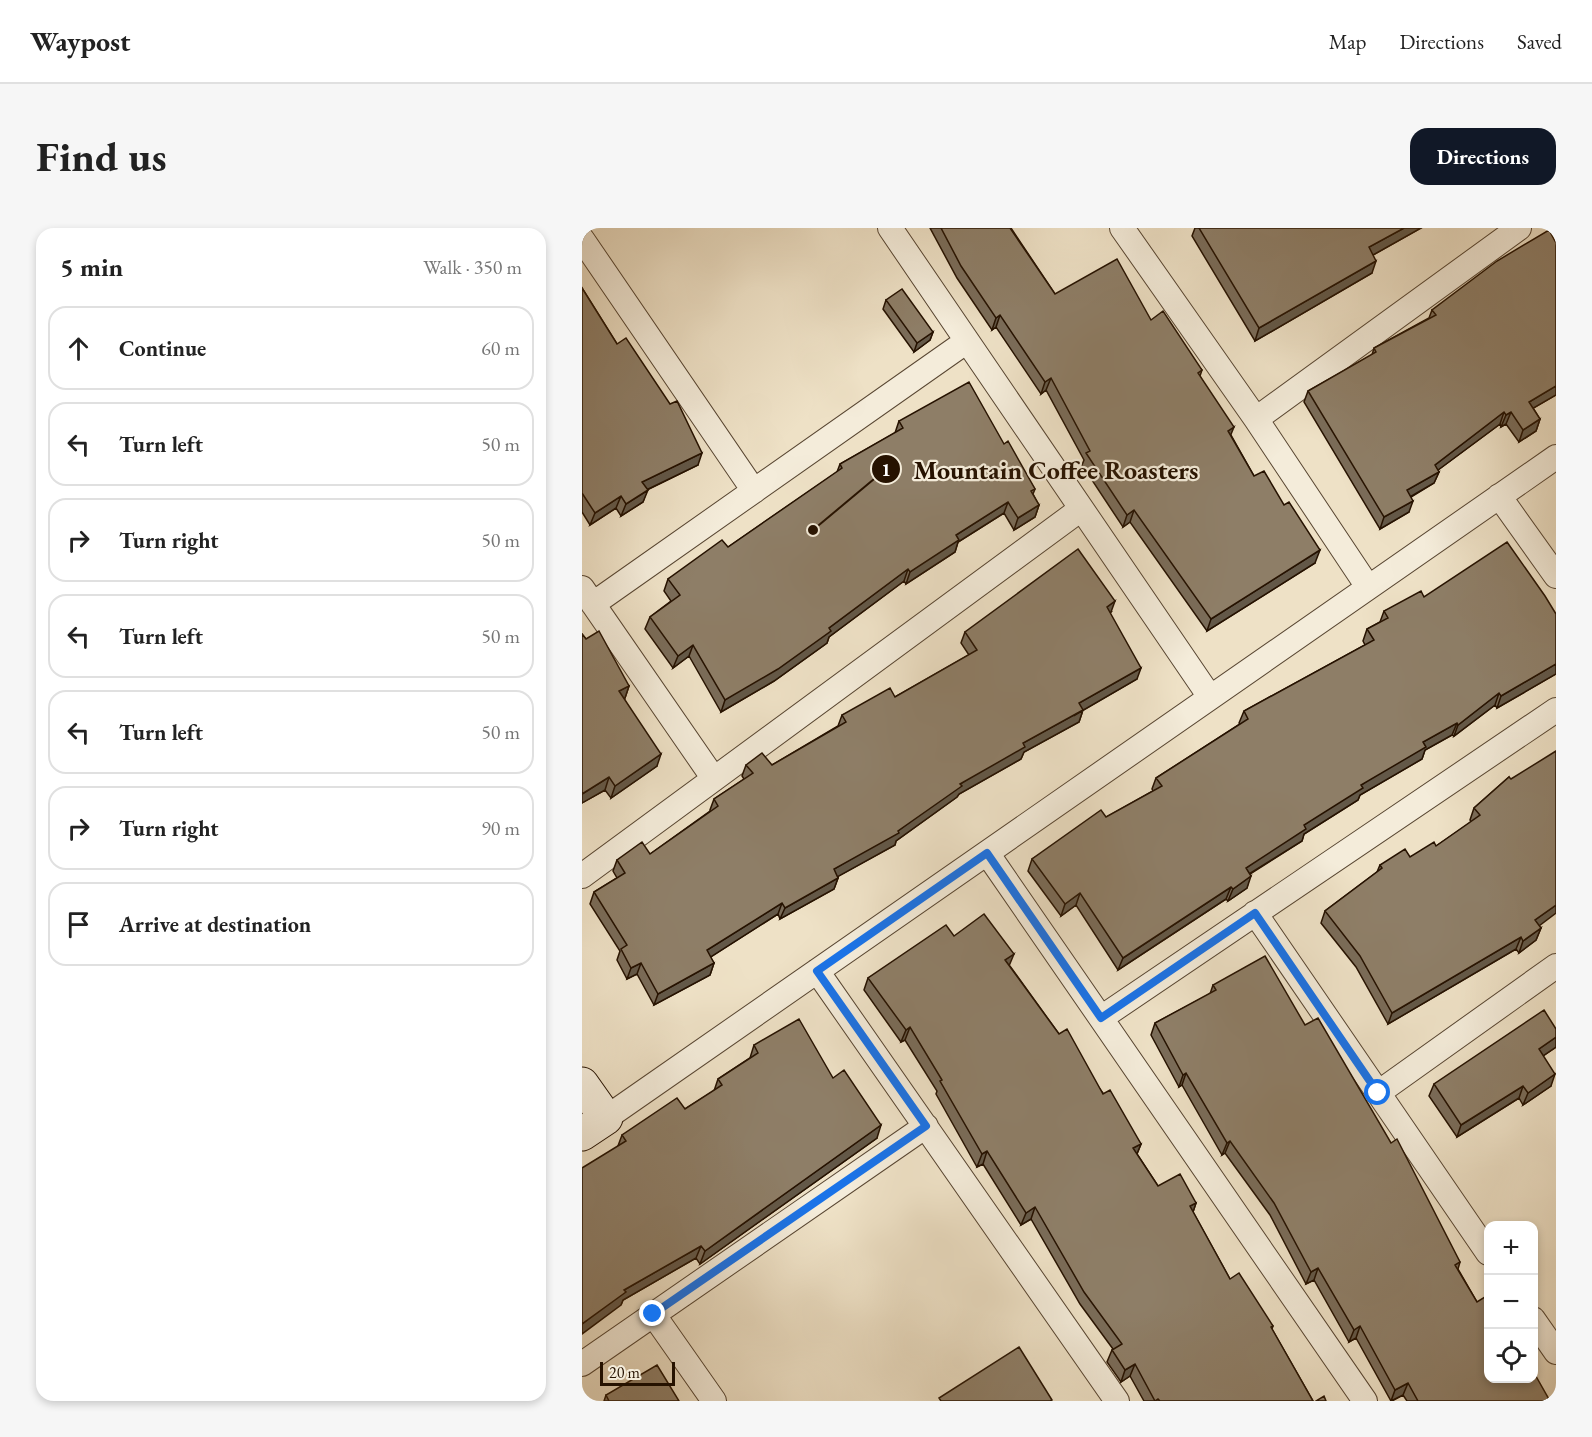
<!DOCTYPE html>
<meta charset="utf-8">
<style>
:root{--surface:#fff;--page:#f6f6f6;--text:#222;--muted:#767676;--line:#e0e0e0;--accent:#111827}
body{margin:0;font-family:"EB Garamond",serif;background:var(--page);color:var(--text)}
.controls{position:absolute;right:18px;bottom:18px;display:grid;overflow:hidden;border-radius:12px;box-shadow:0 3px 9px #0003}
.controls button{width:54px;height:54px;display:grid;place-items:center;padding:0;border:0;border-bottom:2px solid var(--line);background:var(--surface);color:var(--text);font:30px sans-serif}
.scale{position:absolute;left:18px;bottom:15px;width:75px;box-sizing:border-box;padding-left:6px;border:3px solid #261200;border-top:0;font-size:16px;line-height:21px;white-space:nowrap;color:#261200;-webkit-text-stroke:4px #f4ecda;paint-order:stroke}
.stop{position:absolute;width:18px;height:18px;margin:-14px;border:4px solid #1a73e8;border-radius:50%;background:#fff}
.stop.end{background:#1a73e8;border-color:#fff;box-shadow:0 2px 6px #0008}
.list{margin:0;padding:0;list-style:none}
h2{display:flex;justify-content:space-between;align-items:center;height:78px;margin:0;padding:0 24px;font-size:26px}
h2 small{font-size:20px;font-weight:400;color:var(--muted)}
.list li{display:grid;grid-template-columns:39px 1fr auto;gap:18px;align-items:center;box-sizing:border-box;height:84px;margin:0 12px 12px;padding:0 12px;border:2px solid var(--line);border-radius:18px}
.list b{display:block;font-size:22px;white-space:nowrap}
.list em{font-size:20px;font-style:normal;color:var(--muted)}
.icon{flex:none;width:33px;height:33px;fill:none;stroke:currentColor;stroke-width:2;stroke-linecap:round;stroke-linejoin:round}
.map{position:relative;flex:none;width:974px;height:1173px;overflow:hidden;border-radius:18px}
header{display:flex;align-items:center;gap:36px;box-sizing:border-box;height:84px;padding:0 30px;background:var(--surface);border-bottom:2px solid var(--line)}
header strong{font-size:28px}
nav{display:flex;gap:33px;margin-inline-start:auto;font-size:21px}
.intro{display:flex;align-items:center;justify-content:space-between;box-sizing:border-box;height:144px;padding:0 36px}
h1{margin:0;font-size:42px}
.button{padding:15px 27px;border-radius:18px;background:var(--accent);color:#fff;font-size:21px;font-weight:700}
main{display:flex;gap:36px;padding:0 36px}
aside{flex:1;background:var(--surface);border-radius:18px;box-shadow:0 3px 9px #0003}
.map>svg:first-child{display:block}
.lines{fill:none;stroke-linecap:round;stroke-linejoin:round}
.street-casing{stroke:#584632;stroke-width:26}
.secondary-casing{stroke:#261200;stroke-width:35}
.street{stroke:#f4ecda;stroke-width:24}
.secondary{stroke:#f4ecda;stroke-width:33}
.wall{fill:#7a6c59;stroke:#261200;stroke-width:1.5}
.shaded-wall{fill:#635848;stroke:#261200;stroke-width:1.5}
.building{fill:#8e7e67;stroke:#261200;stroke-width:1.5}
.route{stroke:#1a73e8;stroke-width:8}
.leader{fill:none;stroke:#261200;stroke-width:2}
.callout-dot{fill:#261200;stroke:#f4ecda;stroke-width:2}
.mark-label{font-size:18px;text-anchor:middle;font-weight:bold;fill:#fff}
.callout-label{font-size:26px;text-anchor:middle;font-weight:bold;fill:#261200;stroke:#f4ecda;stroke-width:4.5;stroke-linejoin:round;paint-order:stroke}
</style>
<header>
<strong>Waypost</strong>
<nav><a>Map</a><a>Directions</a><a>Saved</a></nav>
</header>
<div class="intro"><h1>Find us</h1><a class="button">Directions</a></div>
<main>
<aside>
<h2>5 min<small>Walk · 350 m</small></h2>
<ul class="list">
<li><svg class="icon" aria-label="ahead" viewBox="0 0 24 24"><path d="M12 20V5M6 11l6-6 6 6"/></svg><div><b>Continue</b></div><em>60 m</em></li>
<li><svg class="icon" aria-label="left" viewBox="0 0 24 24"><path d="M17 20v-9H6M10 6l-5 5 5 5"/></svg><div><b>Turn left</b></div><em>50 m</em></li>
<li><svg class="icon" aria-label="right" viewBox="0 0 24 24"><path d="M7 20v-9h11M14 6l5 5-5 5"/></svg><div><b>Turn right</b></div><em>50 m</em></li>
<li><svg class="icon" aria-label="left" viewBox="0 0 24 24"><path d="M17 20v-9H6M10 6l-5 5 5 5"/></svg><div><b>Turn left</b></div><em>50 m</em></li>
<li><svg class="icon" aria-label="left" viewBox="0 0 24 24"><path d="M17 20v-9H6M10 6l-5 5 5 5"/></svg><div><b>Turn left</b></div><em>50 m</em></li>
<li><svg class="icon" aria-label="right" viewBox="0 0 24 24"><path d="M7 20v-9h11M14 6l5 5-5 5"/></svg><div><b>Turn right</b></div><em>90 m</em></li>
<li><svg class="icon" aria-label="arrive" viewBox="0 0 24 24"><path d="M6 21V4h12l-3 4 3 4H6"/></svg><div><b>Arrive at destination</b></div></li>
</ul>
</aside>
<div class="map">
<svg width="974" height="1173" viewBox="0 0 974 1173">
<rect width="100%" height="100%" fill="#eee1c6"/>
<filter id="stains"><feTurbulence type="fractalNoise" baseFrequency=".00333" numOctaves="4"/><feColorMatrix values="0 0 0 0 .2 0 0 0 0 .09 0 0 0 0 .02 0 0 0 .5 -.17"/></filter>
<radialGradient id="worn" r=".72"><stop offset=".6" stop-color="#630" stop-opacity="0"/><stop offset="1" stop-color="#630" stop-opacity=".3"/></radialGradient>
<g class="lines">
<defs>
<path id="street" d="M308,0L628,469
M540,0L674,191L786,359
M0,11L172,263
M674,191L937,0
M917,268L974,348
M0,360L132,551
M11,376L385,113
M405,625L783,1173
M0,648L499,281
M673,685L906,1025
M235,743L535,1173
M519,790L974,482
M796,865L974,738
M24,890L974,229
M71,1086L132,1173
M951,1091L974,1124
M0,1136L344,898"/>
<path id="secondary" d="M0,856L24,890L0,906"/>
</defs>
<!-- street casing -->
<use href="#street" class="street-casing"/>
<!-- secondary casing -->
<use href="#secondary" class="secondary-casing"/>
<!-- street -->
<use href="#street" class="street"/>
<!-- secondary -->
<use href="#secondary" class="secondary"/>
</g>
<!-- wall -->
<path class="wall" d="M348,0H429L473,66L569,92L620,142L618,148L649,207L672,248L733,335L625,403L548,294L541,299L500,237L502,232L464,162L459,166L414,99L410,102L375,50Z
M613,0H839L791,27L790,45L673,113L610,8Z
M0,60L35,116L116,237L65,262L61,274L39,288L34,280L8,297L0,284Z
M304,72L351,104L348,112L332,124L301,81Z
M850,82L974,167L951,180L958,191L954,203L937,214L924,196L919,199L918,196L856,242L857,244L852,255L829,269L827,284L798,301L722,174L726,163L790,127L792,120L847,90Z
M317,193L422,216L453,261L451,266L457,277L453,289L432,302L422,285L376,314L373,324L324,356L322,353L247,409L245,415L192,453L139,484L107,428L91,440L63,401L68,389L89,373L82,363L86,351L146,319L255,244L258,236L313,205Z
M842,369L974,386V446L915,480L913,477L872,508L870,507L843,522L840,531L778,567L776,572L722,606L720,613L668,646L665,660L646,673L644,671L536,742L494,677L479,688L446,643L450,631L571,563L570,561L574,550L658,496L657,495L662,483L783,417L781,413L785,401L798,394L802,383Z
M529,384L528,385L555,451L501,482L497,494L442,524L439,531L377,566L375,569L314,613L313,617L256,648V650L252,661L198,691L196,686L128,729L132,735L128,747L72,777L55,746L45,751L35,732L38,723L8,676L12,664L35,650L31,643L35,632L68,626L128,583V582L132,571L162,551L160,548L164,537H190L256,498L260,487L313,469L387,427L379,415L383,404Z
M0,406L4,411L47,458L43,470H42L75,538L29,570L23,562L0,575Z
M927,549L957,698L959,700L954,712L937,725L934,721L806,796L774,739L739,695L743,683L795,644L798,637L828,629L854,618L889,594L888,592L892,580Z
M372,708L428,738L477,806L559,916L555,926L576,958L614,975L611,984L648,1051L691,1098L690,1101L731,1173H562L548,1148L539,1154L525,1134L530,1122L531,1121L498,1076L449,991L439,997L401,936L395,939L354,866L355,863L323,812L319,814L282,762L286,750Z
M631,757L723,797L878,1034L876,1041L895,1074L968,1173H825L821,1167L810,1173H809L774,1110L767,1114L732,1052L724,1056L688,987L643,925L640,927L600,857L597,859L569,807L573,795L628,766Z
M172,817L251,850L295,910L118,1036L114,1030L41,1072L39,1077L36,918L40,907L103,881L132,863L136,851L168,830Z
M974,819L961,828L969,858L941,877L937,870L875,909L847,868L852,856Z
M24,1167L97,1173H22Z"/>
<!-- shaded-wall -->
<path class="shaded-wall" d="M822,0H839L782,32L787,19Z
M794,33L790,45L673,113L677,100Z
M418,87L414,99L410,102L414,90Z
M351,104L348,112L332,124L335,115Z
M469,150L464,162L459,166L463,154Z
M974,158V167L943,185L947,174Z
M922,184L918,196L848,248L853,237Z
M929,184L924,196L919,199L924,187Z
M958,191L954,203L937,214L941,202Z
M652,199L647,211L646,203Z
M120,225L116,237L56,266L60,254Z
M857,244L852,255L821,273L825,262Z
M66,262L61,274L39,288L44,276Z
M39,268L34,280L8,297L13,285Z
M831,273L827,284L798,301L802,289Z
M426,274L422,285L376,314L373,324L324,356L328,344L374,307Z
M457,277L453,289L432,302L436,290Z
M552,282L548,294L541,299L545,287Z
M738,322L733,335L625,403L629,391Z
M326,341L322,353L247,409L245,415L192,453L139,484L143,472L247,400Z
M533,373L529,384L521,390L525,379Z
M111,417L107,428L91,440L96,428Z
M974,436V446L915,480L919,468Z
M559,440L555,451L493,487L497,475Z
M47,458L43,470L32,475L37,463Z
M917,465L913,477L872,508L876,497Z
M501,482L497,494L442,524L439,531L377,566L375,569L314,613L313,617L248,653L252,641L316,603L378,556L441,515Z
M875,495L870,507L843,522L840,531L778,567L776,572L722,606L720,613L659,651L664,640L722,597L841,514Z
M79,526L75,538L29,570L33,558Z
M27,549L23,562L0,575V566Z
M669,648L665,660L646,673L651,661Z
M256,650L252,661L198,691L203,680Z
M649,659L644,671L536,742L541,730Z
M498,665L494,677L479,688L483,676Z
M200,675L196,686L121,734L125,722Z
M974,677V685L949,704L953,692Z
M959,700L954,712L937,725L941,713Z
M939,709L934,721L806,796L810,785Z
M432,726L427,738L423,732Z
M59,735L55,746L45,751L49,740Z
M132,735L128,747L72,777L76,766Z
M328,799L323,812L319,814L324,802Z
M974,809V819L952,834L957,821Z
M604,845L600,857L597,859L601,847Z
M973,846L969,858L941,877L946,865Z
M941,858L937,870L875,909L879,897Z
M299,897L295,910L118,1036L123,1023Z
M648,913L643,925L640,927L645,915Z
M559,916L554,928L551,920Z
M405,923L401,936L395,939L400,926Z
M614,975L610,987L608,978Z
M453,979L449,991L439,997L444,985Z
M119,1018L114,1030L41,1072L39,1077L0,1106V1096L42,1062Z
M736,1040L732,1052L724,1056L729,1044Z
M778,1098L774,1110L767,1114L772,1102Z
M553,1136L548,1148L539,1154L543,1142Z
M826,1155L821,1167L809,1173L813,1162Z"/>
<!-- building -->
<path class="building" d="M359,0H428L473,66L535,31L569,92L581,83L620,142L616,145L652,199L646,203L672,248L682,243L702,277L707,274L738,322L629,391L552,282L545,287L504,225L508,223L469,150L463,154L418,87L414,90L379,38Z
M617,0H822L787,19L794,33L677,100Z
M967,2L974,15V158L947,174L958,191L941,202L929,184L924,187L922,184L853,237L857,244L825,262L831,273L802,289L726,163L794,124L792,120L854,87L850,82L915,33Z
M0,60L35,116L44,110L88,176L95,173L120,225L60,254L66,262L44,276L39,268L13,285L0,265Z
M320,61L351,104L335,115L304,72Z
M387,154L422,216L426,213L453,261L449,263L457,277L436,290L426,274L374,307L377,312L328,344L326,341L247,400L249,403L196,441L143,472L111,417L96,428L68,389L98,367L86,351L140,312L146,319L260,240L258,236L321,200L317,193Z
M925,314L963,368L974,386V436L919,468L917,465L876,497L875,495L841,514L844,519L779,557L781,560L722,597L724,601L664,640L669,648L651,661L649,659L541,730L498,665L483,676L450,631L519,582L524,589L580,558L574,550L666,491L662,483L792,412L785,401L806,390L802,383L839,363L842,369Z
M496,321L533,373L525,379L559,440L497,475L501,482L441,515L443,519L378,556L380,558L316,603L317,605L252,641L256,650L203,680L200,675L125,722L132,735L76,766L59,735L49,740L39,721L45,717L12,664L43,645L35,632L60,614L68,626L136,578L132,571L171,545L164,537L180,525L190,537L264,494L260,487L308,460L313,469L395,422L383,404Z
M17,403L47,458L37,463L79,526L33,558L27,549L0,566V406L4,411Z
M974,523V677L953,692L959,700L941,713L939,709L810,785L778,728L743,683L800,640L798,637L823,621L828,629L852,614L854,618L898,587L892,580L927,549L929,551Z
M402,686L432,726L423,732L477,806L485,801L521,866L528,862L559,916L551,920L576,958L598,946L614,975L608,978L648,1051L657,1045L691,1098L689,1099L731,1173H578L576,1171L573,1173L553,1136L543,1142L530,1122L540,1116L502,1064L453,979L444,985L405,923L400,926L358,853L360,852L328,799L324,802L286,750L364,697L372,708Z
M683,728L723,797L736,790L809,915L815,911L878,1034L873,1037L895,1074L906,1067V1150H951V1143L968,1173H836L826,1155L813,1162L778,1098L772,1102L736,1040L729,1044L692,975L648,913L645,915L604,845L601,847L573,795L634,762L631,757Z
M962,782L974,801V809L957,821L973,846L946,865L941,858L879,897L852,856Z
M217,791L251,850L262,842L299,897L123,1023L119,1018L42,1062L44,1064L0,1096V940L44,913L40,907L95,870L103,881L140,857L136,851L176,825L172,817Z
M437,1119L470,1172L468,1173H359L357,1170Z
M75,1137L97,1173H27L24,1167Z
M742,1168L744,1173H734Z"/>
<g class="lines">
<!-- route -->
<path class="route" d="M71,1086L344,898L235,743L405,625L519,790L673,685L796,865"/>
</g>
<!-- callouts -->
<path class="leader" d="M231 302L304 241"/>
<g class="callout-dot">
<circle cx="231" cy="302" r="6"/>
<circle cx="304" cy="241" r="15"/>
</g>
<g class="mark-label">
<text x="304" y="248">1</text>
</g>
<g class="callout-label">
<text x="474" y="251">Mountain Coffee Roasters</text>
</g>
<rect width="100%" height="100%" filter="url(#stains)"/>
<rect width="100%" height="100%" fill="url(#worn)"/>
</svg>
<div class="controls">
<button>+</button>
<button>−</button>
<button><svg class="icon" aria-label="locate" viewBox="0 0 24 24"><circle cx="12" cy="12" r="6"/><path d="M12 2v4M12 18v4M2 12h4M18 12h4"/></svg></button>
</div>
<div class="scale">20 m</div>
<div class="stop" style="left:796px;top:865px"></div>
<div class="stop end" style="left:71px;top:1086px"></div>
</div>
</main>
